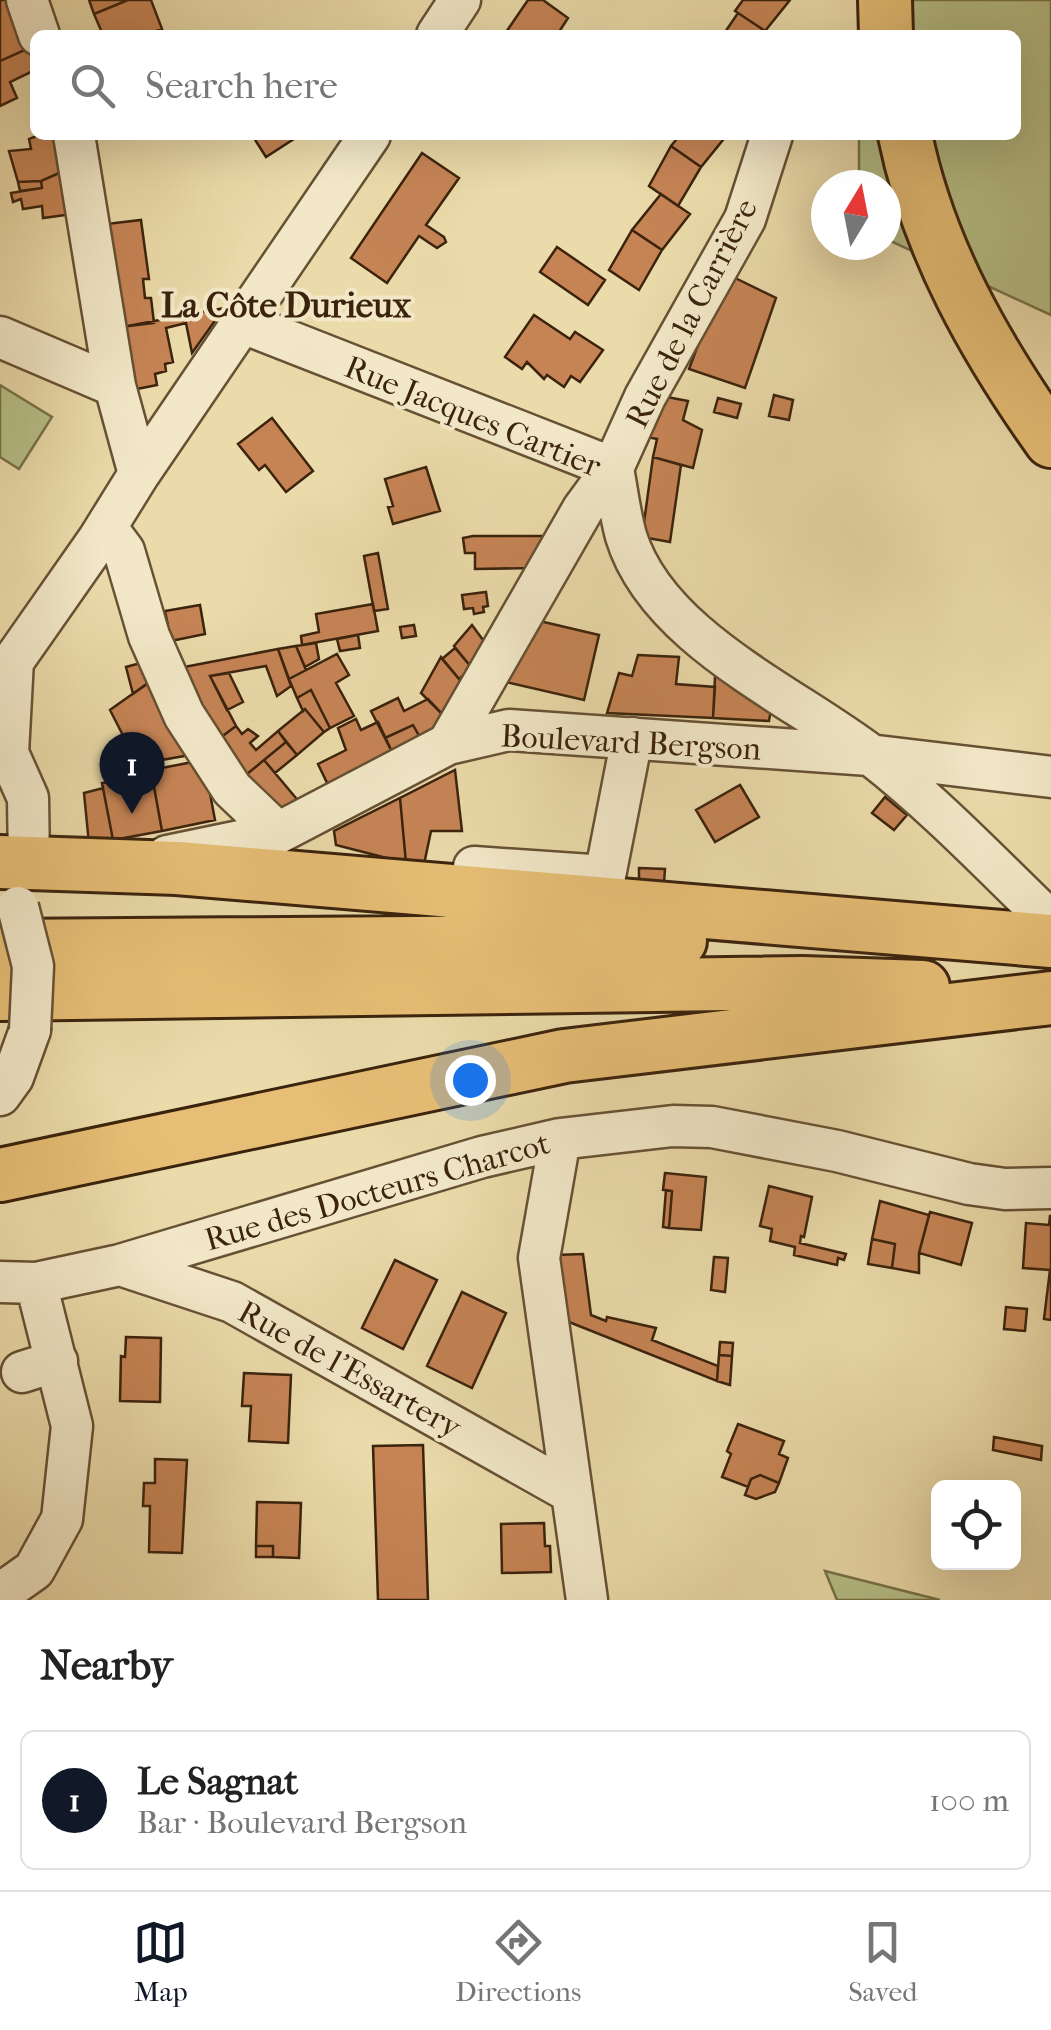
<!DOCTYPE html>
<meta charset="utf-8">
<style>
:root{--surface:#fff;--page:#f2f2f2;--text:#222;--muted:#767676;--line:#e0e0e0;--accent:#111827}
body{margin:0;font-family:"IM FELL French Canon",serif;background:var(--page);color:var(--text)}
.controls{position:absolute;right:30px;bottom:30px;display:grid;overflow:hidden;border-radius:15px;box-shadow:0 10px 40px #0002}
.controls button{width:90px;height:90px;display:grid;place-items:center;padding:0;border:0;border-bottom:2px solid var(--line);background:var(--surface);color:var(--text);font:50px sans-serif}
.compass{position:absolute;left:811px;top:170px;width:90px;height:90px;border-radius:50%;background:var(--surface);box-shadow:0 10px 40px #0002;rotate:10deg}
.you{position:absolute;left:470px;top:1080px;width:35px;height:35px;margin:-25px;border:8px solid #fff;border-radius:50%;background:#1a73e8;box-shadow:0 0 0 15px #1a73e833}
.badge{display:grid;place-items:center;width:65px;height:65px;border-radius:50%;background:var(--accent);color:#fff;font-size:32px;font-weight:700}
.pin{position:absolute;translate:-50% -82px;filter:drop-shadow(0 2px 5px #0008)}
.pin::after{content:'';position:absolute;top:52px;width:35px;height:30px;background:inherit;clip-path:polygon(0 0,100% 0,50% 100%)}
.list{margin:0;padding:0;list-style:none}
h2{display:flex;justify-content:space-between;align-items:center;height:130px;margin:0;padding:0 40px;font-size:42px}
h2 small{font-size:32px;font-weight:400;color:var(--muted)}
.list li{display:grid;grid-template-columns:65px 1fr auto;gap:30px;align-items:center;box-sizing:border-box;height:140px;margin:0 20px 20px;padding:0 20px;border:2px solid var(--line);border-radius:15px}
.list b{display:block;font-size:38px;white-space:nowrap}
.list p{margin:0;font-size:32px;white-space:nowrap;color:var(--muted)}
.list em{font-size:32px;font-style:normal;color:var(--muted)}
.icon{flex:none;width:55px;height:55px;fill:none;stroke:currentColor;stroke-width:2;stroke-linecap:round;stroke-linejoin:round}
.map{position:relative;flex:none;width:1051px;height:1600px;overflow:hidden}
.search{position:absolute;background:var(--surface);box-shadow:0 10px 40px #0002;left:30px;right:30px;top:30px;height:110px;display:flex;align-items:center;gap:25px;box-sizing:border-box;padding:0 35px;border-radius:15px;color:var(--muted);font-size:38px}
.sheet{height:290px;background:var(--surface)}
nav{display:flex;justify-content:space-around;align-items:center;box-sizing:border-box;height:140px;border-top:2px solid var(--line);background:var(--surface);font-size:28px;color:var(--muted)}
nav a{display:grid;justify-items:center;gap:5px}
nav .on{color:var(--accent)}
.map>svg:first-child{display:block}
.green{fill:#b7c088;stroke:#79724a;stroke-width:2.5}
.building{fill:#c68455;stroke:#3b230d;stroke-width:2.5}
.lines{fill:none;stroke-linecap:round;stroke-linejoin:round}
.minor-casing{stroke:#675134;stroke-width:45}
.major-casing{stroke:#3b230d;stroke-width:58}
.minor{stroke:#f2e8c8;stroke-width:40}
.major{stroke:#e6be75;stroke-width:52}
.minor-bridge-casing{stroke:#675134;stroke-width:45;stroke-linecap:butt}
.minor-bridge{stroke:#f2e8c8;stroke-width:40}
.labels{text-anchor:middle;stroke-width:8;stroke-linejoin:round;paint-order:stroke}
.street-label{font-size:32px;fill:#3b230d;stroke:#f2e8c8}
.neighbourhood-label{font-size:35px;font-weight:bold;fill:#3b230d;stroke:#f2e8c8}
</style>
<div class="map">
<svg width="1051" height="1600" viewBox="0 0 1051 1600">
<rect width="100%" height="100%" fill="#ebdbaa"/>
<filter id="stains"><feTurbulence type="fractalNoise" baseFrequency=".002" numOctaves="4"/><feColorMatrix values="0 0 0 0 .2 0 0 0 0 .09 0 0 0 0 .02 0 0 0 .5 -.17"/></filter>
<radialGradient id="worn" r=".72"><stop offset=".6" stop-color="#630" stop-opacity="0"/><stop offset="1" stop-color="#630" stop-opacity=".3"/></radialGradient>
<!-- green -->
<path class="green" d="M859,0H1051V315L886,239V185H859V135H1016V35H859Z
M0,385L52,417L19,469L0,457Z
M825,1571L940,1600H837Z"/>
<!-- building -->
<path class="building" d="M0,0H8L29,48L0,61Z
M89,0H128L94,14Z
M128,0H151L162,29L145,35H103L94,14Z
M528,0H543L568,18L557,35H504Z
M743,0H790L765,31L735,11Z
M738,13L768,33L766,35H723Z
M29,48L35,70L10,82L17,98L0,106V61Z
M39,135H57L66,170L41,181L18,182L9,151L31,149L29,139Z
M252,135H300L266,157Z
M680,135H727L701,167L671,146Z
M671,146L701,167L678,206L649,186Z
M422,153L459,178L426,225L444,237L446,242L437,248L419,236L387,283L351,258Z
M66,170L73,214L43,218L42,206L23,209L21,199L13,202L11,193L42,188L41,181Z
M41,181L42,188L20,191L18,182Z
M661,194L690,214L662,250L632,230Z
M141,220L149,279H143L145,298H151L154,323L120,327L106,224Z
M632,230L662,250L639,290L609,270Z
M557,247L605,280L588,305L540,272Z
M725,273L776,298L745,388L689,369Z
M224,308L192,353L186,323L166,328L173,362L165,364L166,371L155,374L157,385L137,389L122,327Z
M534,315L570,339L575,332L603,350L580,382L571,376L564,387L547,375L544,379L527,362L522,369L505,357Z
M774,395L793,400L789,420L769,416Z
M667,397L688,401L683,420L702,430L693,468L653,457L657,439L648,437Z
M718,398L741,404L737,418L714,412Z
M272,418L313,471L286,492L265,465L259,470L238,444Z
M653,457L681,465L670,542L642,537Z
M426,467L440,511L393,524L388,507L393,506L385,479Z
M473,536H549L531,568L475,569V553H465L463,538Z
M378,553L388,609L374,611L364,556Z
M486,592L488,606L483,607L484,612L474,614L473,608L464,609L462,595Z
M373,604L378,631L302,645L301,636L319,632L316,614Z
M200,605L205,634L171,641L165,611Z
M531,619L599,635L584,700L497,680Z
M414,625L416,636L402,638L400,627Z
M472,625L486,644L472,668L454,646Z
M358,635L360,648L340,651L337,639Z
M316,643L319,659L305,667L296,646Z
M296,646L306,670L289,679L278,649Z
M455,648L472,668L459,679L442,659Z
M278,649L291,686L277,696L266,666L210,676L236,726L212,744L174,669Z
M337,654L349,675L336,683L354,716L330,728L311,690L297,698L289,679Z
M638,655L679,657L676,684L715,687L713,718L607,713L619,673L632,676Z
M441,657L465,686L446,718L421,693Z
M148,661L154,679L133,694L126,667Z
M229,673L243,702L227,710L210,676Z
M715,677L736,679L772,703L769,721L713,718Z
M152,680L190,755L156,761L145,767L139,756L132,753L110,710Z
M311,690L330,728L324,732L305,709L303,711L297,698Z
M398,698L404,711L428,699L446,718L422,741L413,725L385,738L371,711Z
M305,709L324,732L297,755L278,731Z
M356,719L361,730L378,722L394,756L330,789L318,764L346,750L338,728Z
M413,725L422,741L394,756L385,738Z
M236,726L242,734L248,729L258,736L250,743L256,750L278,731L286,742L241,779L212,744Z
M286,742L297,755L275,773L264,760Z
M264,760L301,804L271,813L241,779Z
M193,762L209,788L215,820L162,831L151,770Z
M455,770L462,831H431L423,869L406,863L400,798Z
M152,776L162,831L113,840L102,783Z
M740,785L759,817L715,842L696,810Z
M103,788L113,840L89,844L84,793Z
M885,797L907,815L894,830L872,813Z
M400,798L406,863L336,845L334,831Z
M639,868L665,869L664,883L639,882Z
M665,1173L706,1177L701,1230L669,1228L672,1191L663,1190Z
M769,1186L812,1197L804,1237L801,1236L800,1243L846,1254L844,1260L838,1258L837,1265L794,1255L795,1247L770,1241L772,1229L760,1226Z
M666,1190L672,1191L669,1228L663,1227Z
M880,1201L929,1215L919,1253V1273L892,1268L895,1244L872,1239Z
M930,1212L972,1223L961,1265L919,1253Z
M1050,1216H1051V1320L1044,1319L1050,1270L1023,1268L1026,1223L1049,1225Z
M872,1239L895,1244L892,1268L868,1264Z
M583,1254L591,1315L606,1321L607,1317L656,1328L652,1340L718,1366L717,1381L564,1320L556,1255Z
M714,1257L728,1258L725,1292L711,1290Z
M395,1260L437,1280L403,1349L362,1328Z
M462,1292L506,1313L472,1388L427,1366Z
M1006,1307L1027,1309L1025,1331L1004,1329Z
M126,1337L161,1338L160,1402L120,1401L121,1356L125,1357Z
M720,1342L733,1343L732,1356L719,1355Z
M719,1355L732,1356L730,1385L717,1381Z
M244,1373L291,1375L288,1443L249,1441L251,1406H242Z
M738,1424L784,1441L779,1454L788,1458L779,1483L760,1475L751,1479L748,1487L722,1477L731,1454L727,1451Z
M994,1437L1042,1446L1041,1460L993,1450Z
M423,1445L428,1600H378L373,1446Z
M155,1459L187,1460L182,1553L149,1552L150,1506H143L144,1483H155Z
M760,1475L779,1483L775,1492L756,1499L745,1495L751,1479Z
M257,1502L301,1503L299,1558L273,1557V1546H256Z
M544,1523L545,1546H550L551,1572L502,1573L501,1524Z
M256,1546H273V1557H256Z"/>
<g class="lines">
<defs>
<path id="minor" d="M27,0L39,35
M437,35L460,0
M74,135L115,386L139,474
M243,323L613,468C617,490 620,514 626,536C657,638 793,695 872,756C936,806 992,865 1051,922
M0,337L115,386
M106,527L124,551L149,636L184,715L232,789L278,833
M13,660L8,753L28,798L29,864
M0,680L98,540L139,474L370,135
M448,744L583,509L613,468L645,397L745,219L772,135
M167,856L278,833L448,744L509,730L869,755L1051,777
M474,867L605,876L632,738
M0,1095L13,1077L30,1030
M560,1139L539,1258L587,1600
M120,1265L232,1302L572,1493
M0,1282L36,1283L120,1265L482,1157L560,1139L673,1126L712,1127L837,1151L969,1184L1005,1189L1051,1188
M22,1372L57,1361
M0,1594L34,1570L62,1519L72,1426L36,1283"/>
<path id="major" d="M885,0L886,35
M905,135C928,248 985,348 1051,441
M0,862L177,868L1051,941
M0,946L680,941
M0,994L803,983L923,987
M0,1175L564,1056L1051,998"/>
</defs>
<!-- minor casing -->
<use href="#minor" class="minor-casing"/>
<!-- major casing -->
<use href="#major" class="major-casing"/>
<!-- minor -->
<use href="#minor" class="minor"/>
<!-- major -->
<use href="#major" class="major"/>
<defs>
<path id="minor-bridge" d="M18,907L33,966L30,1030"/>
</defs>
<!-- minor-bridge casing -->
<use href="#minor-bridge" class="minor-bridge-casing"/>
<!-- minor-bridge -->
<use href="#minor-bridge" class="minor-bridge"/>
</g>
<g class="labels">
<!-- street labels -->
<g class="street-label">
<text transform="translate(691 313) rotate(-63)" y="11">Rue de la Carrière</text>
<text transform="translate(473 416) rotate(22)" y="11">Rue Jacques Cartier</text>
<text transform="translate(631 742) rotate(3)" y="11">Boulevard Bergson</text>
<text transform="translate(377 1191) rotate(-16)" y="11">Rue des Docteurs Charcot</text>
<text transform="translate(350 1369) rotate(29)" y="11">Rue de l'Essartery</text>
</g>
<!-- neighbourhood labels -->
<g class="neighbourhood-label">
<text x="286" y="317">La Côte Durieux</text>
</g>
</g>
<rect width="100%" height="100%" filter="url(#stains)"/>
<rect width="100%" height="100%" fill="url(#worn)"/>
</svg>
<div class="controls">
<button><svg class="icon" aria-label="locate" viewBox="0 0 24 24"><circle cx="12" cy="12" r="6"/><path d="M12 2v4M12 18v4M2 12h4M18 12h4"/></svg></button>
</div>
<svg class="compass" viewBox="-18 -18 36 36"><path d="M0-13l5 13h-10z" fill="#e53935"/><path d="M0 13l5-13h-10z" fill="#767676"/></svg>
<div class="you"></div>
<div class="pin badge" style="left:132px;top:814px">1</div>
<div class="search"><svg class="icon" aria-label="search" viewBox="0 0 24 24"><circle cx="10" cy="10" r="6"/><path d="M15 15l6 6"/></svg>Search here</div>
</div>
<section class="sheet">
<h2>Nearby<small></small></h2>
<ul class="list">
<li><span class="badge">1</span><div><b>Le Sagnat</b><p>Bar · Boulevard Bergson</p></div><em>100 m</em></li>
</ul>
</section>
<nav>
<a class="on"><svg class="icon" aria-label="map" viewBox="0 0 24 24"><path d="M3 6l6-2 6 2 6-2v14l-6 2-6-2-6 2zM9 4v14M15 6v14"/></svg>Map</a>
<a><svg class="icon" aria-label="directions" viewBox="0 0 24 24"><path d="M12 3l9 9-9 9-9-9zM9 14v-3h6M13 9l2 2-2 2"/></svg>Directions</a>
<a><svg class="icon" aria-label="saved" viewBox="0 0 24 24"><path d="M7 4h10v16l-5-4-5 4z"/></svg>Saved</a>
</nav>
